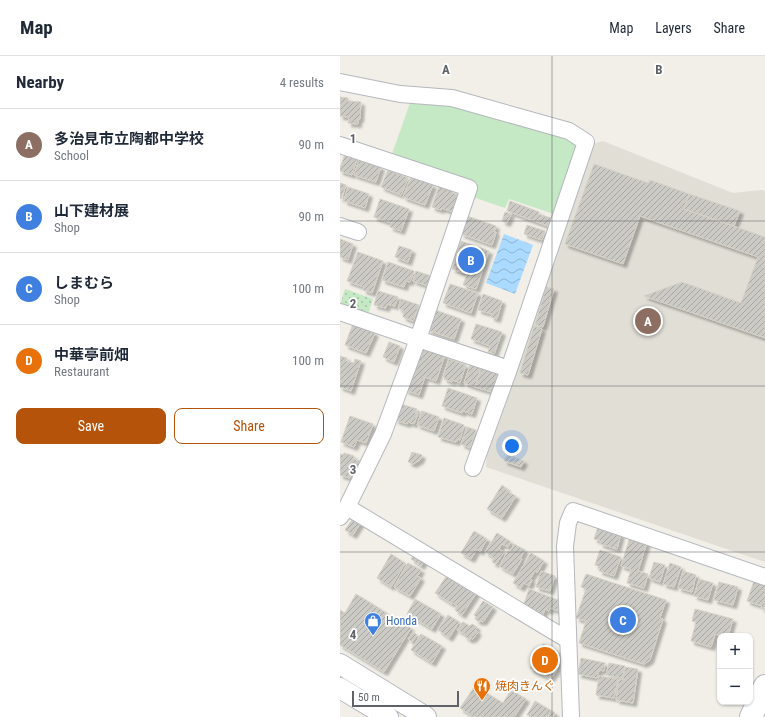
<!DOCTYPE html>
<meta charset="utf-8">
<style>
:root{--surface:#fff;--page:#f2f2f3;--text:#1f2937;--muted:#747a83;--line:#e0e1e3;--accent:#b45309}
body{margin:0;font-family:"Roboto Condensed","Noto Sans JP",sans-serif;background:var(--page);color:var(--text)}
.controls{position:absolute;right:12px;bottom:12px;display:grid;overflow:hidden;border-radius:8px;box-shadow:0 1px 3px #0004}
.controls button{width:36px;height:36px;display:grid;place-items:center;padding:0;border:0;border-bottom:1px solid var(--line);background:var(--surface);color:var(--text);font:20px sans-serif}
.scale{position:absolute;left:12px;bottom:10px;width:107px;box-sizing:border-box;padding-left:4px;border:2px solid #5f6368;border-top:0;font-size:11px;line-height:14px;white-space:nowrap;color:#5f6368;-webkit-text-stroke:3px #fff;paint-order:stroke}
.you{position:absolute;left:172px;top:390px;width:14px;height:14px;margin:-10px;border:3px solid #fff;border-radius:50%;background:#1a73e8;box-shadow:0 0 0 6px #1a73e833}
.badge{display:grid;place-items:center;width:26px;height:26px;border-radius:50%;background:var(--accent);color:#fff;font-size:13px;font-weight:700}
.pin{position:absolute;translate:-50% -50%;border:2px solid #fff;box-shadow:0 1px 4px #0006}
.list{margin:0;padding:0;list-style:none}
h2{display:flex;justify-content:space-between;align-items:center;height:52px;margin:0;padding:0 16px;font-size:17px}
h2 small{font-size:13px;font-weight:400;color:var(--muted)}
.list li{display:grid;grid-template-columns:26px 1fr auto;gap:12px;align-items:center;box-sizing:border-box;height:72px;padding:0 16px;border-top:1px solid var(--line)}
.list b{display:block;font-size:15px;white-space:nowrap}
.list p{margin:0;font-size:13px;white-space:nowrap;color:var(--muted)}
.list em{font-size:13px;font-style:normal;color:var(--muted)}
.actions{display:flex;gap:8px;padding:12px 16px}
.actions a{flex:1;padding:9px 0;border:1px solid var(--accent);border-radius:8px;text-align:center;font-size:14px;color:var(--accent)}
.actions .main{background:var(--accent);color:#fff}
.map{position:relative;flex:none;width:425px;height:661px;overflow:hidden}
header{display:flex;align-items:center;gap:24px;box-sizing:border-box;height:56px;padding:0 20px;background:var(--surface);border-bottom:1px solid var(--line)}
header strong{font-size:19px}
nav{display:flex;gap:22px;margin-inline-start:auto;font-size:14px}
main{display:flex}
aside{flex:1;background:var(--surface)}
.map>svg:first-child{display:block}
.education{fill:#e1ded6}
.park{fill:url(#park-dots)}
.garden{fill:#c5e8c5}
.water{fill:url(#water-waves)}
.building{fill:url(#building-hatch);stroke:#d6d1c6;filter:url(#shadow)}
.lines{fill:none;stroke-linecap:round;stroke-linejoin:round}
.minor-casing{stroke:#b5b8bc;stroke-width:18}
.tertiary-casing{stroke:#b5b8bc;stroke-width:22}
.secondary-casing{stroke:#b6babf;stroke-width:24}
.minor{stroke:#fff;stroke-width:16}
.tertiary{stroke:#fff;stroke-width:20}
.secondary{stroke:#fff;stroke-width:22}
.grid{fill:none;stroke:#5f6368;stroke-width:1;stroke-opacity:0.55}
.labels{text-anchor:middle;stroke-width:3.5;stroke-linejoin:round;paint-order:stroke}
.shop-label{font-size:12px;fill:#366cbe;stroke:#fff;text-anchor:start}
.food-label{font-size:12px;fill:#c56008;stroke:#fff;text-anchor:start}
.grid-label{font-size:13px;text-anchor:middle;font-weight:bold;fill:#5f6368;stroke:#fff;stroke-width:3.5;stroke-linejoin:round;paint-order:stroke}
</style>
<header>
<strong>Map</strong>
<nav><a>Map</a><a>Layers</a><a>Share</a></nav>
</header>
<main>
<aside>
<h2>Nearby<small>4 results</small></h2>
<ul class="list">
<li><span class="badge" style="background:#8d6e63">A</span><div><b>多治見市立陶都中学校</b><p>School</p></div><em>90 m</em></li>
<li><span class="badge" style="background:#3f7fe0">B</span><div><b>山下建材展</b><p>Shop</p></div><em>90 m</em></li>
<li><span class="badge" style="background:#3f7fe0">C</span><div><b>しまむら</b><p>Shop</p></div><em>100 m</em></li>
<li><span class="badge" style="background:#e8710a">D</span><div><b>中華亭前畑</b><p>Restaurant</p></div><em>100 m</em></li>
</ul>
<div class="actions"><a class="main">Save</a><a>Share</a></div>
</aside>
<div class="map">
<svg width="425" height="661" viewBox="0 0 425 661">
<defs>
<pattern id="park-dots" width="8" height="8" patternUnits="userSpaceOnUse"><rect width="8" height="8" fill="#c5e8c5"/><path d="M2 2h.1M6 6h.1" fill="none" stroke="#a3c0a4" stroke-width="1.8" stroke-linecap="round"/></pattern>
<pattern id="water-waves" width="16" height="10" patternUnits="userSpaceOnUse"><rect width="16" height="10" fill="#aadaff"/><path d="M0 5q4-4 8 0t8 0" fill="none" stroke="#8eb4d2"/></pattern>
<pattern id="building-hatch" width="6" height="6" patternUnits="userSpaceOnUse"><rect width="6" height="6" fill="#cccac5"/><path d="M-1 1l2-2M0 6l6-6M5 7l2-2" fill="none" stroke="#a9a8a4"/></pattern>
<filter id="shadow"><feDropShadow dx="3.5" dy="3.5" stdDeviation="1" flood-color="#0004"/></filter>
</defs>
<rect width="100%" height="100%" fill="#f1efe8"/>
<!-- education -->
<path class="education" d="M263,85L393,137L421,134L425,135V506L146,411L147,393L253,88Z"/>
<!-- park -->
<path class="park" d="M5,233L33,243L28,258L0,249Z"/>
<!-- garden -->
<path class="garden" d="M70,47L112,48L228,82L237,91L214,158L169,143L165,152L133,141L137,127L52,98Z"/>
<!-- water -->
<path class="water" d="M164,178L193,189L175,238L146,227Z"/>
<!-- building -->
<path class="building" d="M0,41L8,42V45L21,46L20,63H18V68L8,67L9,61L0,60Z
M5,98L17,102L12,119L0,115V112Z
M20,101L31,105L30,108L41,111L36,126L14,119Z
M254,108L308,127L310,124L349,138L344,153L425,181V282L304,240L342,226L401,247L418,201L300,160L283,208L225,188Z
M48,114L68,122L61,139L41,131Z
M71,121L93,129L85,149L63,141Z
M0,127L6,129L1,143L0,142Z
M99,130L113,135L112,137L119,139L113,156L101,152V154L92,151Z
M8,131L29,138L25,152L4,145Z
M349,138L400,155L394,170L344,153Z
M40,143L69,153L61,175L50,171L51,167L34,161Z
M170,145L199,156L198,158L211,162L208,170L167,155Z
M165,156L171,158L167,167L162,165Z
M127,160L156,170L154,176H156L152,189L121,178Z
M187,169L205,175L202,184L184,178Z
M0,183L13,188L8,204L0,201Z
M121,185L149,195L136,233L123,229L127,218L112,213Z
M59,190L72,194L68,206L55,201Z
M18,196L43,205L32,237L23,234L24,231L7,225Z
M48,206L74,215L70,226L66,225L64,231L42,224Z
M76,215L91,220L88,230L73,225Z
M110,228L138,237L131,257L103,247Z
M206,231L214,233L203,271L195,269Z
M38,235L58,241L55,250L47,248L46,252L34,249Z
M143,238L162,245L157,263L151,261L152,258L138,254Z
M61,243L79,249L73,265L63,261L64,255L58,252Z
M95,254L121,263L114,283L88,274Z
M13,268L35,277L26,297L5,289Z
M136,268L162,276L154,298L148,296L150,290L131,283Z
M194,270L202,273L188,319L180,317Z
M49,286L60,290L54,306L43,301Z
M80,290L105,299L96,325L85,321L79,339L65,334Z
M0,300L7,302L6,305L14,307L15,303L21,305L11,335L0,331Z
M109,303L126,309L120,327L113,324L112,326L104,323L105,321H103Z
M130,309L141,312L135,331L124,327Z
M141,312L158,317L152,336L135,331Z
M108,332L137,342L132,358L123,355L122,357L102,350Z
M61,348L77,353L75,357H78L74,368L68,366L67,368L55,364Z
M82,355L99,361L94,375L77,369Z
M10,360L33,368L26,387L17,384L14,391L1,386Z
M104,362L124,369L120,384L118,383L116,386L98,381Z
M127,371L136,374L130,392L121,388Z
M72,396L82,399L80,404L73,408L68,406Z
M4,397L14,400L13,403L20,405L17,415L13,414L10,422L0,419V398L3,399Z
M167,398L184,405L181,411L164,405Z
M162,429L167,433L166,435L176,440L162,462L147,453Z
M14,461L21,466L13,479L5,474Z
M258,471L281,478L277,493L260,488L261,485L254,483Z
M134,475L147,483L140,496L137,493L131,503L121,497Z
M157,477L171,486L168,491L162,488L159,493L164,496L156,508L152,506L154,502L145,496Z
M290,481L307,486L298,515L308,518L304,532L287,527L291,513L281,510Z
M174,488L185,494L180,503H182L173,518L159,510L168,495L170,496Z
M260,494L281,501L274,520L259,515L261,511L255,509Z
M75,497L85,503L81,510L71,503Z
M191,497L204,505L197,517L195,515L190,523L192,524L189,530L184,527L181,532L173,527Z
M51,498L65,507L51,531L37,522Z
M314,506L325,509L320,526L309,522Z
M68,507L81,514L77,520L81,522L70,540L54,531Z
M330,507L341,511L334,531L323,528Z
M201,515L215,520L210,535L196,531Z
M343,515L356,519L352,536L338,532Z
M108,518L137,536L122,559L115,554L117,550L113,547L112,548L95,537Z
M246,518L326,544L320,562L323,563L310,604L304,608L239,587L246,565L236,562L246,533L241,531Z
M359,523L373,527L368,544L354,540Z
M414,525L425,528V554L421,552L422,550L407,545Z
M379,526L398,531L393,549L374,544Z
M189,533L218,544V555L210,552L209,555L205,553L202,561L183,553L185,548H184Z
M16,538L71,572L44,616L0,589V554L5,557Z
M75,543L101,558L92,573L67,558Z
M143,545L153,551L143,566L141,565L139,566L135,563L136,561L134,559Z
M355,553L393,563L388,580H381L375,578L371,591L351,585L356,566L352,565Z
M108,559L119,566L109,582L98,574Z
M123,566L130,570L132,568L137,571L135,574L138,576L133,583L131,582L130,584L124,580L125,578L117,574Z
M73,576L77,579L72,586L68,583Z
M81,578L102,590L92,607L71,594Z
M203,588L218,595L214,603L219,606V608L216,615L210,623L190,612Z
M241,602L265,607L264,615L259,614L257,622L238,618Z
M269,607L285,610L282,622L266,619Z
M285,611L298,613L293,647L276,644L279,623L283,624Z
M259,620L278,623L274,642L256,639Z
M135,630L163,647L171,634L186,643L174,661H134L120,652Z
M195,645L215,657L213,661H191L187,659Z"/>
<g class="lines">
<defs>
<path id="minor" d="M0,26L60,38L112,42L229,75L246,86L169,313L133,412
M0,89L129,132L78,283L43,378L7,451L0,461
M0,170L18,176
M0,256L78,283L169,313
M7,451L228,584
M231,661L225,490L228,467L233,455L425,521"/>
<path id="tertiary" d="M0,608L86,661
M0,632L48,661"/>
<path id="secondary" d="M411,661L425,630"/>
</defs>
<!-- minor casing -->
<use href="#minor" class="minor-casing"/>
<!-- tertiary casing -->
<use href="#tertiary" class="tertiary-casing"/>
<!-- secondary casing -->
<use href="#secondary" class="secondary-casing"/>
<!-- minor -->
<use href="#minor" class="minor"/>
<!-- tertiary -->
<use href="#tertiary" class="tertiary"/>
<!-- secondary -->
<use href="#secondary" class="secondary"/>
</g>
<!-- grid -->
<path class="grid" d="M212,0V661M0,165H425M0,330H425M0,496H425"/>
<!-- icons -->
<defs>
<symbol id="shop-pin" viewBox="-11 -11 22 30"><path d="M0 17L-7.5 6A9.5 9.5 0 1 1 7.5 6Z" fill="#3f7fe0" stroke="#fff"/><path d="M-5-2.5h2.3a2.7 3.5 0 0 1 5.4 0H5L5.5 6h-11ZM-1.5-2.5h3a1.5 2.3 0 0 0-3 0Z" fill="#fff"/></symbol>
<symbol id="restaurant-pin" viewBox="-11 -11 22 30"><path d="M0 17L-7.5 6A9.5 9.5 0 1 1 7.5 6Z" fill="#e8710a" stroke="#fff"/><path d="M-5-6h1v4h1v-4h1v4h1v-4h1v5L-1.5 .5V6h-2V.5L-5-1ZM5-6V6H3V1.5H1.5Q1.5-4 5-6Z" fill="#fff"/></symbol>
</defs>
<g fill-rule="evenodd">
<use href="#shop-pin" x="23" y="555" width="20" height="27"/>
<use href="#restaurant-pin" x="132" y="620" width="20" height="27"/>
</g>
<g class="labels">
<!-- shop labels -->
<g class="shop-label">
<text x="46" y="569">Honda</text>
</g>
<!-- food labels -->
<g class="food-label">
<text x="155" y="634">焼肉きんぐ</text>
</g>
</g>
<g class="grid-label">
<text x="106" y="18">A</text>
<text x="319" y="18">B</text>
<text x="13" y="87">1</text>
<text x="13" y="252">2</text>
<text x="13" y="418">3</text>
<text x="13" y="583">4</text>
</g>
</svg>
<div class="controls">
<button>+</button>
<button>−</button>
</div>
<div class="scale">50 m</div>
<div class="you"></div>
<div class="pin badge" style="left:308px;top:265px;background:#8d6e63">A</div>
<div class="pin badge" style="left:131px;top:204px;background:#3f7fe0">B</div>
<div class="pin badge" style="left:283px;top:564px;background:#3f7fe0">C</div>
<div class="pin badge" style="left:205px;top:604px;background:#e8710a">D</div>
</div>
</main>
